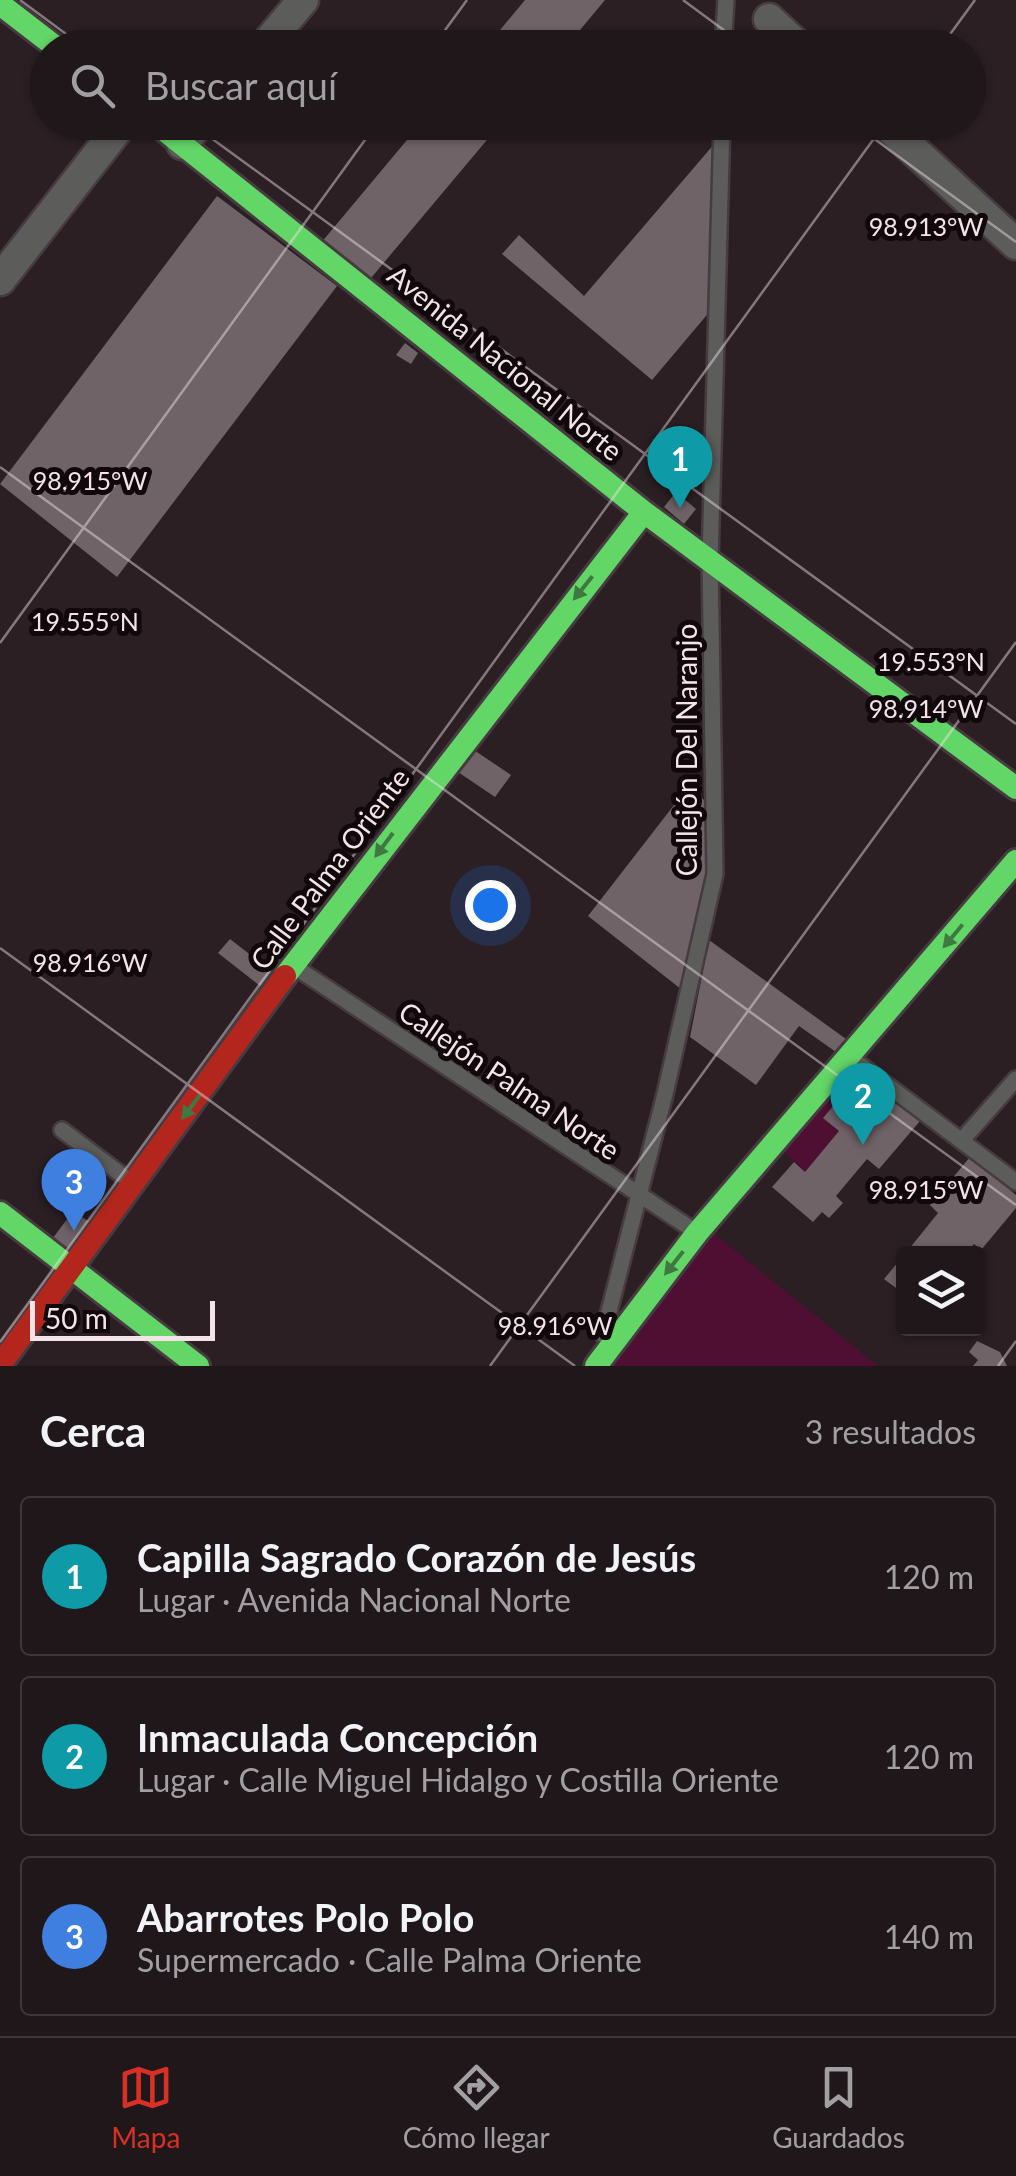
<!DOCTYPE html>
<html lang="es">
<meta charset="utf-8">
<style>
:root{--surface:#20171b;--page:#282024;--text:#f1f3f6;--muted:#a29fa3;--line:#3d363a;--accent:#d93025}
body{margin:0;font-family:Lato,sans-serif;background:var(--page);color:var(--text)}
.controls{position:absolute;right:30px;bottom:30px;display:grid;overflow:hidden;border-radius:10px;box-shadow:0 2px 8px #0004}
.controls button{width:90px;height:90px;display:grid;place-items:center;padding:0;border:0;border-bottom:2px solid var(--line);background:var(--surface);color:var(--text);font:50px sans-serif}
.scale{position:absolute;left:30px;bottom:25px;width:185px;box-sizing:border-box;padding-left:10px;border:5px solid #f4e4ea;border-top:0;font-size:28px;line-height:35px;white-space:nowrap;color:#f4e4ea;-webkit-text-stroke:8px #11080c;paint-order:stroke}
.you{position:absolute;left:490px;top:905px;width:35px;height:35px;margin:-25px;border:8px solid #fff;border-radius:50%;background:#1a73e8;box-shadow:0 0 0 15px #1a73e833}
.badge{display:grid;place-items:center;width:65px;height:65px;border-radius:50%;background:var(--accent);color:#fff;font-size:32px;font-weight:700}
.pin{position:absolute;translate:-50% -82px;filter:drop-shadow(0 2px 5px #0008)}
.pin::after{content:'';position:absolute;top:52px;width:35px;height:30px;background:inherit;clip-path:polygon(0 0,100% 0,50% 100%)}
.list{margin:0;padding:0;list-style:none}
h2{display:flex;justify-content:space-between;align-items:center;height:130px;margin:0;padding:0 40px;font-size:42px}
h2 small{font-size:32px;font-weight:400;color:var(--muted)}
.list li{display:grid;grid-template-columns:65px 1fr auto;gap:30px;align-items:center;box-sizing:border-box;height:160px;margin:0 20px 20px;padding:0 20px;border:2px solid var(--line);border-radius:10px}
.list b{display:block;font-size:38px;white-space:nowrap}
.list p{margin:0;font-size:32px;white-space:nowrap;color:var(--muted)}
.list em{font-size:32px;font-style:normal;color:var(--muted)}
.icon{flex:none;width:55px;height:55px;fill:none;stroke:currentColor;stroke-width:2;stroke-linecap:round;stroke-linejoin:round}
.map{position:relative;flex:none;width:1016px;height:1366px;overflow:hidden}
.search{position:absolute;background:var(--surface);box-shadow:0 2px 8px #0004;left:30px;right:30px;top:30px;height:110px;display:flex;align-items:center;gap:25px;box-sizing:border-box;padding:0 35px;border-radius:55px;color:var(--muted);font-size:38px}
.sheet{height:670px;background:var(--surface)}
nav{display:flex;justify-content:space-around;align-items:center;box-sizing:border-box;height:140px;border-top:2px solid var(--line);background:var(--surface);font-size:28px;color:var(--muted)}
nav a{display:grid;justify-items:center;gap:5px}
nav .on{color:var(--accent)}
.map>svg:first-child{display:block}
.green{fill:#4e0f33}
.building{fill:#6f6368}
.lines{fill:none;stroke-linecap:round;stroke-linejoin:round}
.lane-casing{stroke:#463b40;stroke-width:20}
.street-casing{stroke:#463b40;stroke-width:35}
.fast-casing{stroke:#463b40;stroke-width:28}
.jam-casing{stroke:#463b40;stroke-width:28}
.lane{stroke:#5c5d5b;stroke-width:15}
.street{stroke:#5c5d5b;stroke-width:30}
.fast{stroke:#63d668;stroke-width:22}
.jam{stroke:#b3261e;stroke-width:22}
.oneway{fill:#3e793f}
.ticks{fill:none;stroke:#f4e4ea;stroke-width:2.5;stroke-opacity:0.45}
.labels{text-anchor:middle;stroke-width:10;stroke-linejoin:round;paint-order:stroke}
.street-label{font-size:28px;fill:#f4e4ea;stroke:#11080c}
.ticks-label{font-size:25px;text-anchor:middle;fill:#f4e4ea;stroke:#11080c;stroke-width:10;stroke-linejoin:round;paint-order:stroke}
</style>
<div class="map">
<svg width="1016" height="1366" viewBox="0 0 1016 1366">
<rect width="100%" height="100%" fill="#2b1f24"/>
<!-- green -->
<path class="green" d="M827,1087L840,1098L823,1118L839,1131L805,1172L779,1147Z
M711,1231L878,1366H604Z"/>
<!-- building -->
<path class="building" d="M525,0H605L565,48H485Z
M422,122H502L366,284L320,244Z
M721,136L717,303L652,380L502,254L519,235L584,296Z
M217,196L337,286L117,577L0,484Z
M405,343L418,353L411,364L396,355Z
M676,492L696,509L684,524L664,507Z
M471,748L511,775L495,797L455,770Z
M688,787L714,808L715,874L686,993L588,916Z
M230,939L275,974L264,989L218,953Z
M709,940L846,1039L836,1052L799,1026L756,1085L690,1037Z
M875,1087L920,1121L879,1169L867,1159L836,1196L843,1203L829,1218L822,1212L813,1222L772,1187L794,1162L805,1172L839,1131L823,1118L840,1098L854,1111Z
M970,1157L1016,1195V1208L981,1250L974,1244L966,1254H905L938,1213L930,1205Z
M73,1211L94,1225L73,1252L53,1238Z
M904,1255V1294L884,1279Z
M977,1341L1000,1352L1007,1366H973L978,1360L969,1352Z"/>
<g class="lines">
<defs>
<path id="lane" d="M723,48L726,0
M295,967L696,1232
M850,1057L1016,1182
M62,1130L131,1182
M962,1140L1016,1079
M603,1335L665,1094L715,874L710,561L722,122"/>
<path id="street" d="M769,19L800,48
M263,48L303,0
M883,122L1016,244
M182,144L200,122
M0,280L123,122"/>
<path id="fast" d="M0,4L57,48
M154,122L644,512L1016,788
M285,976L644,512
M0,1213L198,1366
M596,1366L697,1233L1016,861"/>
<path id="jam" d="M0,1365L285,976"/>
</defs>
<!-- lane casing -->
<use href="#lane" class="lane-casing"/>
<!-- street casing -->
<use href="#street" class="street-casing"/>
<!-- fast casing -->
<use href="#fast" class="fast-casing"/>
<!-- jam casing -->
<use href="#jam" class="jam-casing"/>
<!-- lane -->
<use href="#lane" class="lane"/>
<!-- street -->
<use href="#street" class="street"/>
<!-- fast -->
<use href="#fast" class="fast"/>
<!-- jam -->
<use href="#jam" class="jam"/>
</g>
<!-- one-way arrows -->
<defs><path id="oneway-solid" d="M-6-.8H1V-3.2L6.5 0L1 3.2V.8H-6Z" transform="scale(2.5)"/></defs>
<g class="oneway">
<use href="#oneway-solid" transform="translate(583 588) rotate(129)"/>
<use href="#oneway-solid" transform="translate(384 845) rotate(127)"/>
<use href="#oneway-solid" transform="translate(953 936) rotate(130)"/>
<use href="#oneway-solid" transform="translate(191 1107) rotate(127)"/>
<use href="#oneway-solid" transform="translate(674 1263) rotate(128)"/>
</g>
<!-- ticks -->
<path class="ticks" d="M20,0L85,48M683,0L748,48M432,48L467,0M940,48L975,0M189,122L1016,724M851,122L1016,242M0,467L1016,1205M0,643L378,122M0,948L575,1366M0,1342L886,122M490,1366L1016,642M998,1366L1016,1341"/>
<g class="labels">
<!-- street labels -->
<g class="street-label">
<text transform="translate(505 363) rotate(39)" y="10">Avenida Nacional Norte</text>
<text transform="translate(687 750) rotate(-90)" y="10">Callejón Del Naranjo</text>
<text transform="translate(330 869) rotate(-53)" y="10">Calle Palma Oriente</text>
<text transform="translate(509 1081) rotate(34)" y="10">Callejón Palma Norte</text>
</g>
</g>
<g class="ticks-label">
<text x="926" y="236">98.913°W</text>
<text x="90" y="490">98.915°W</text>
<text x="85" y="631">19.555°N</text>
<text x="931" y="671">19.553°N</text>
<text x="926" y="718">98.914°W</text>
<text x="90" y="972">98.916°W</text>
<text x="926" y="1199">98.915°W</text>
<text x="555" y="1335">98.916°W</text>
</g>
</svg>
<div class="controls">
<button><svg class="icon" aria-label="layers" viewBox="0 0 24 24"><path d="M12 4l9 5-9 5-9-5zM3 14l9 5 9-5"/></svg></button>
</div>
<div class="scale">50 m</div>
<div class="you"></div>
<div class="pin badge" style="left:680px;top:508px;background:#0f9aa8">1</div>
<div class="pin badge" style="left:863px;top:1145px;background:#0f9aa8">2</div>
<div class="pin badge" style="left:74px;top:1231px;background:#3f7fe0">3</div>
<div class="search"><svg class="icon" aria-label="search" viewBox="0 0 24 24"><circle cx="10" cy="10" r="6"/><path d="M15 15l6 6"/></svg>Buscar aquí</div>
</div>
<section class="sheet">
<h2>Cerca<small>3 resultados</small></h2>
<ul class="list">
<li><span class="badge" style="background:#0f9aa8">1</span><div><b>Capilla Sagrado Corazón de Jesús</b><p>Lugar · Avenida Nacional Norte</p></div><em>120 m</em></li>
<li><span class="badge" style="background:#0f9aa8">2</span><div><b>Inmaculada Concepción</b><p>Lugar · Calle Miguel Hidalgo y Costilla Oriente</p></div><em>120 m</em></li>
<li><span class="badge" style="background:#3f7fe0">3</span><div><b>Abarrotes Polo Polo</b><p>Supermercado · Calle Palma Oriente</p></div><em>140 m</em></li>
</ul>
</section>
<nav>
<a class="on"><svg class="icon" aria-label="map" viewBox="0 0 24 24"><path d="M3 6l6-2 6 2 6-2v14l-6 2-6-2-6 2zM9 4v14M15 6v14"/></svg>Mapa</a>
<a><svg class="icon" aria-label="directions" viewBox="0 0 24 24"><path d="M12 3l9 9-9 9-9-9zM9 14v-3h6M13 9l2 2-2 2"/></svg>Cómo llegar</a>
<a><svg class="icon" aria-label="saved" viewBox="0 0 24 24"><path d="M7 4h10v16l-5-4-5 4z"/></svg>Guardados</a>
</nav>
